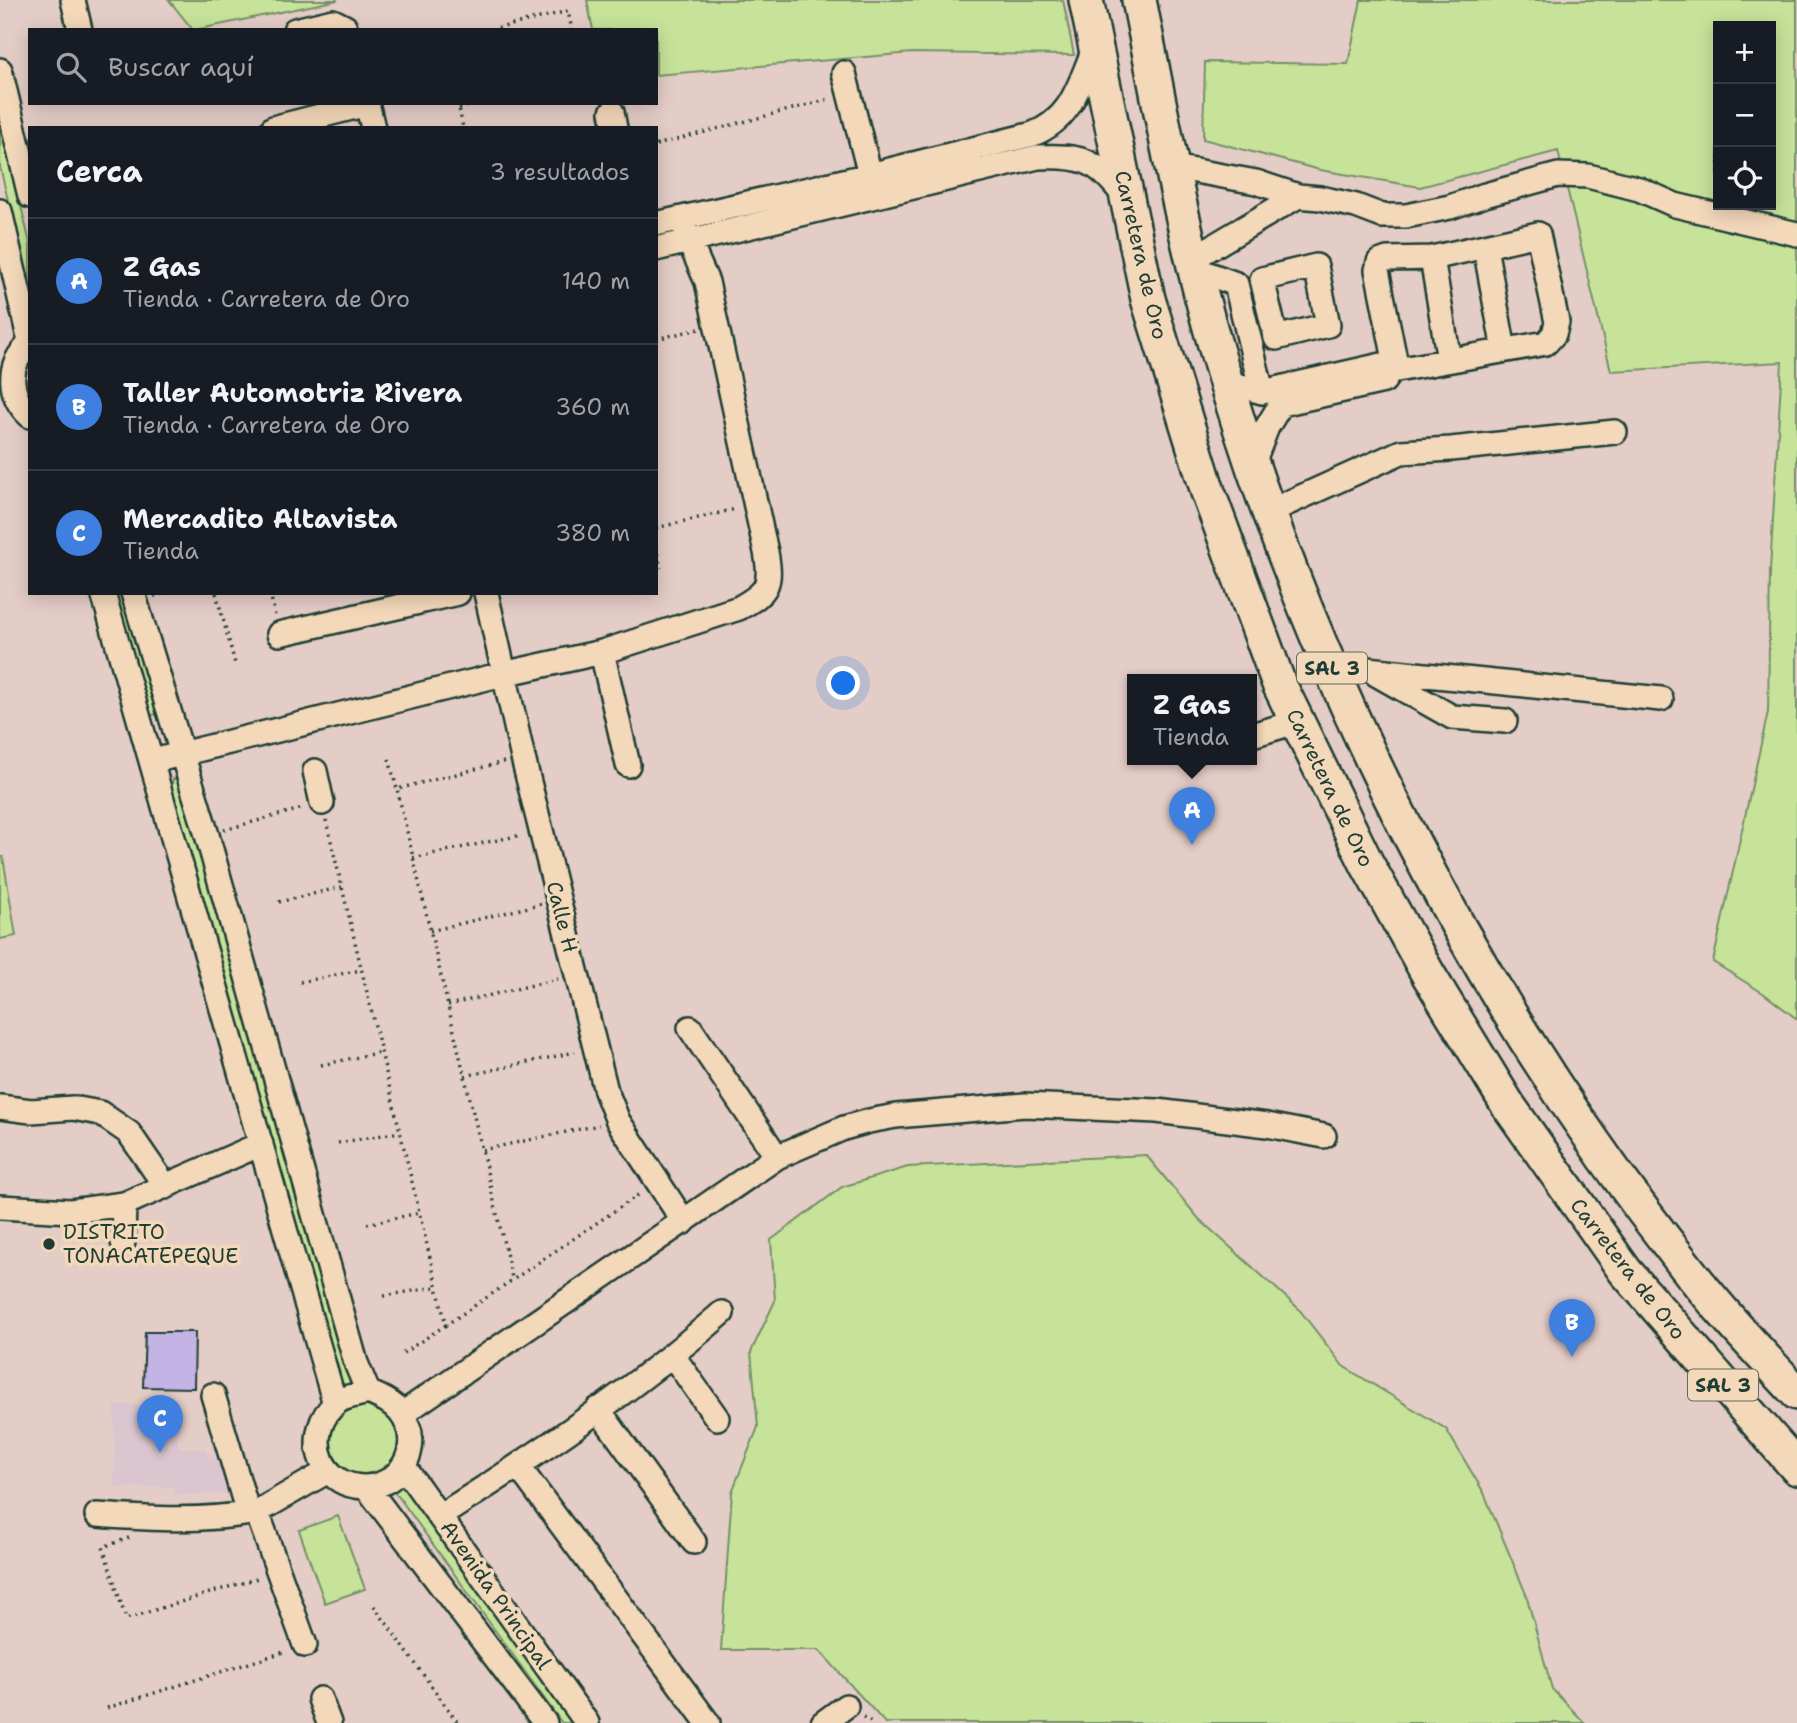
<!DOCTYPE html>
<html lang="es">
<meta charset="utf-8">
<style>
:root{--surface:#171b24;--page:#20242c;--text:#f1f3f6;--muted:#9ea1a6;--line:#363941;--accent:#92a19f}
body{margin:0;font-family:"Shantell Sans",sans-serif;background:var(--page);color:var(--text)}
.controls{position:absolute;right:21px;top:21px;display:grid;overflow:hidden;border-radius:0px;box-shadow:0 4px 18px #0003}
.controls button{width:63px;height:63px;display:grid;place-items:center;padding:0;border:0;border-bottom:2px solid var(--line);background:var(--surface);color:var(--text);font:35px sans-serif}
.you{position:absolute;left:844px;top:684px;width:24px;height:24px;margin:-18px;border:5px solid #fff;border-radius:50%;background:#1a73e8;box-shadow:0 0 0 10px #1a73e833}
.badge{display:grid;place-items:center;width:46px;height:46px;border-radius:50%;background:var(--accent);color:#fff;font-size:23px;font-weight:700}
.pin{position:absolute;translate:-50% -58px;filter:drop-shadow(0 2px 4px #0008)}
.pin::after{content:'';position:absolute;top:37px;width:24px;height:21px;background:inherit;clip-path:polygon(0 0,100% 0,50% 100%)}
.popup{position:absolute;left:1127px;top:674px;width:130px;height:91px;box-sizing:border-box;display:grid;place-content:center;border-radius:0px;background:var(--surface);filter:drop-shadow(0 2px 5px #0005);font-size:23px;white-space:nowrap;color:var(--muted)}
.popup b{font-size:26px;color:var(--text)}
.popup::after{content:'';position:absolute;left:50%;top:100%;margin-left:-14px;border:14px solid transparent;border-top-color:var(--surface)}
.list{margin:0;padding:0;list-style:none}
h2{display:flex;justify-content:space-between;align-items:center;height:91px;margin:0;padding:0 28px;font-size:30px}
h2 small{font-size:23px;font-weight:400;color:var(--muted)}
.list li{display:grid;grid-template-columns:46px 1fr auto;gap:21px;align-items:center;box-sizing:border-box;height:126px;padding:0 28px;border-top:2px solid var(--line)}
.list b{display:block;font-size:26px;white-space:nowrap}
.list p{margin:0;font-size:23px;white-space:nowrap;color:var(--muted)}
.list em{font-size:23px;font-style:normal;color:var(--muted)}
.icon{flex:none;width:38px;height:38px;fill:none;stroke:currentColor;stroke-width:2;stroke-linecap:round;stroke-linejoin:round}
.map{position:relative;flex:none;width:1797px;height:1723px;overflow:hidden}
.search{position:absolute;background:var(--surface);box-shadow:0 4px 18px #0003;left:28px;top:28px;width:630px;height:77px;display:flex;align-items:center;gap:18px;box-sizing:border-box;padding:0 24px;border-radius:0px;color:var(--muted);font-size:26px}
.panel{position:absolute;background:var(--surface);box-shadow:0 4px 18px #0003;left:28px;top:126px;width:630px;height:469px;border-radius:0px}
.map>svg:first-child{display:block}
.built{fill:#dbc6d0}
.green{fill:#c7e39a;stroke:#739067;stroke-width:2;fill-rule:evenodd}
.building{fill:#c3b4e5;stroke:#1f3d34;stroke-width:2}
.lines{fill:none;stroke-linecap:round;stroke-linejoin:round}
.minor-casing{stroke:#1f3d34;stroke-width:28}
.highway-casing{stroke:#1f3d34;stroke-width:38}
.path{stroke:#1f3d34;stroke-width:3.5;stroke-dasharray:2 5;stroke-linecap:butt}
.minor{stroke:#f4d8ba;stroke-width:23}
.highway{stroke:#f4d8ba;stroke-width:33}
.poi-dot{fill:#1f3d34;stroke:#f4d8ba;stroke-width:2.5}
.labels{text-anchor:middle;stroke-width:7;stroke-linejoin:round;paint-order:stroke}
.shield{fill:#f4d8ba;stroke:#5f6c5c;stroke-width:2}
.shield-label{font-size:19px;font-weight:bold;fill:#1f3d34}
.street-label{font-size:21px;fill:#1f3d34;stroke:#f4d8ba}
.poi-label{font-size:21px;fill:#1f3d34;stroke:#f4d8ba;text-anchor:start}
</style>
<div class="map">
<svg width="1797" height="1723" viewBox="0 0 1797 1723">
<rect width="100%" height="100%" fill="#e5cdc7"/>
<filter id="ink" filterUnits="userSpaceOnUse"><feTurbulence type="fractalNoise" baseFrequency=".0143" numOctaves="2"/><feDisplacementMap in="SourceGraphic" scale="14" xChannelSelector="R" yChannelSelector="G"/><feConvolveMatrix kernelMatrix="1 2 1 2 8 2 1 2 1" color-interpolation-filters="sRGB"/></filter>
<g filter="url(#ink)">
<!-- built -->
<path class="built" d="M114,1405H178V1447L206,1449L208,1457L221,1458L228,1494L174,1495V1487L114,1488Z"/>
<!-- green -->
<path class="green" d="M169,0H338L195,30H193Z
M587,0H1063L1074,55L912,53L656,75V30H593Z
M1361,0H1797V1019L1763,993L1713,962L1768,712L1770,571L1782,362L1611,371L1558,151L1420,187L1320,170L1203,139L1205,62L1348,64ZM1718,26H1771V205H1718Z
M0,119L30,243V291L0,167Z
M113,593H126L159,714L152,715L149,711Z
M173,779H176L182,784L352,1379L348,1385L340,1384L171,789Z
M0,857H3L16,936L0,939Z
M1146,1155L1199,1219L1298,1308L1343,1366L1446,1429L1484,1493L1526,1594L1552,1689L1585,1723H885L819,1650H721L732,1492L758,1427L751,1352L775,1301L771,1240L842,1187L908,1167Z
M331 1441a35 35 0 1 1 70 0a35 35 0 1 1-70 0Z
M402,1479L576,1723H562L398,1496L390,1489Z
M338,1516L365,1589L325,1603L299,1530Z"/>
<!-- building -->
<path class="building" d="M145,1332H195L194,1388L143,1387Z"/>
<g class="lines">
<defs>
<path id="minor" d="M73,0L80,30
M295,30L333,21L345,27L346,30
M0,70L30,196
M844,73L870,175
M367,103L373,128
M612,112L615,128
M273,128L367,104
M1173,167L1256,182L1298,196L1320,198L1356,206L1382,216H1406L1450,207L1485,195L1558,175L1588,176L1639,189L1675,205L1797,234
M0,211L30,342
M656,224L870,175L1033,134C1073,118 1079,84 1095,47
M1485,247L1504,350
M656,249L1038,157C1082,155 1097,160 1124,196
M1432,258L1449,360
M1192,259L1298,196
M1316,266L1328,325L1276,338L1262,279Z
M1195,269L1236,284L1262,392
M30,344C6,364 8,396 30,416
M1391,371L1546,343L1554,334L1557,322L1538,234L1432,258L1387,259L1379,262L1377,270L1397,370
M1226,382L1262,392L1382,365L1391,371L1384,381L1281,404L1267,427L1253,463
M1268,512L1401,452L1451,449L1615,432
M103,593L335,1404
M133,593L207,835L356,1363L368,1392
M486,593L523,758L606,1091L618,1121L684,1222
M279,634L458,593
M602,652L628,765
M1333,671L1367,669L1661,699
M1376,674L1452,717L1505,721
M1252,735L1299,721
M153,761L503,674L602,652L739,608C768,592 772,585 766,552L707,282L689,241L682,218
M315,771L322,803
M690,1028L777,1157
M0,1107L31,1111L73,1108L100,1113L129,1133L166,1187
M0,1207L71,1211L124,1204L261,1144
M123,1242L124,1204
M673,1356L717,1418
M368,1392C380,1397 392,1402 400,1412C428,1447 397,1494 355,1486C341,1484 328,1474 322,1461C313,1440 320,1416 337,1402C345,1396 359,1395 368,1392Z
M213,1395L248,1513
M598,1409L694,1542
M402,1414L777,1157L844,1128L869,1121L896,1116L1025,1105L1157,1111L1267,1125L1324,1136
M518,1466L708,1723
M404,1467L587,1723
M368,1489L545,1723
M257,1512L305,1645
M97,1515C151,1519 203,1522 257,1512L328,1471
M440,1516C538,1454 635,1389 722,1313
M320,1699L329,1723
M823,1723L846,1706"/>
<path id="highway" d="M1086,0L1148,299L1208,492L1279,684L1367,864L1428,974L1508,1105L1625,1271L1797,1468
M1139,0C1162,115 1182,232 1215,345C1308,672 1473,996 1683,1263C1718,1309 1758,1351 1797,1393"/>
</defs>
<!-- minor casing -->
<use href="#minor" class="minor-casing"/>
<!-- highway casing -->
<use href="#highway" class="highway-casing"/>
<!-- path -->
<path class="path" d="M491,30L568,11L572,30
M458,103L463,128
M459,108L479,103
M656,145L830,99
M656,339L699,329
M656,528L736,509
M656,547L661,568
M216,593L236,667
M270,593L275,615
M154,596L166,593
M389,759L397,789
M504,762L397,789L512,1278
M326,820L446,1325L641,1193
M224,830L304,808
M413,858L521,835
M279,902L342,887
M430,931L541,904
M300,982L361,970
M448,1005L558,979
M321,1065L381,1052
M465,1076L575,1052
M338,1143L400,1132
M482,1150L599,1125
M367,1224L419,1213
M384,1296L436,1287
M403,1353L446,1325
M129,1538L103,1547L126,1619L261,1577
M374,1606L458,1723
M107,1708L287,1651
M863,1717L873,1723"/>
<!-- minor -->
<use href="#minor" class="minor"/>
<!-- highway -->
<use href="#highway" class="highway"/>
</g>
</g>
<!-- markers -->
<circle class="poi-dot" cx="49" cy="1244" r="7"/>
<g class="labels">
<!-- shield labels -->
<g class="shield">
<rect x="1297" y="652.5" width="70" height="31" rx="5"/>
<rect x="1688" y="1369.5" width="70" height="31" rx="5"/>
</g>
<g class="shield-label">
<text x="1332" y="675">SAL 3</text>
<text x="1723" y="1392">SAL 3</text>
</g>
<!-- street labels -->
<g class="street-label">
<text transform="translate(1141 255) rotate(77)" y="7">Carretera de Oro</text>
<text transform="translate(1330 788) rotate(64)" y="7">Carretera de Oro</text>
<text transform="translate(562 917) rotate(76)" y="7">Calle H</text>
<text transform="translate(1628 1269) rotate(52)" y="7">Carretera de Oro</text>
<text transform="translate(496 1595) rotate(55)" y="7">Avenida Principal</text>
</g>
<!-- poi labels -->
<g class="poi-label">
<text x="63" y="1239">DISTRITO<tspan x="63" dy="24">TONACATEPEQUE</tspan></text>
</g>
</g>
</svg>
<div class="controls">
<button>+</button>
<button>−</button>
<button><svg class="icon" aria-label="locate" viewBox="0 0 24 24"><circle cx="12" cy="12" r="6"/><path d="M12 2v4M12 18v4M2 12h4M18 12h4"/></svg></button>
</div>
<div class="you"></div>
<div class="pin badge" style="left:1192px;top:845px;background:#3f7fe0">A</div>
<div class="popup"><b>Z Gas</b>Tienda</div>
<div class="pin badge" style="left:1572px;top:1357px;background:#3f7fe0">B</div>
<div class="pin badge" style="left:160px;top:1453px;background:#3f7fe0">C</div>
<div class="search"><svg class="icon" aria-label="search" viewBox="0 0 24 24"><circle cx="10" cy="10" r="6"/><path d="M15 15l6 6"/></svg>Buscar aquí</div>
<section class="panel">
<h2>Cerca<small>3 resultados</small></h2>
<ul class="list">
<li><span class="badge" style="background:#3f7fe0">A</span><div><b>Z Gas</b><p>Tienda · Carretera de Oro</p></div><em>140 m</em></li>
<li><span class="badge" style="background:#3f7fe0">B</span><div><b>Taller Automotriz Rivera</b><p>Tienda · Carretera de Oro</p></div><em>360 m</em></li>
<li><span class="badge" style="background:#3f7fe0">C</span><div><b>Mercadito Altavista</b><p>Tienda</p></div><em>380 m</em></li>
</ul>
</section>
</div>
